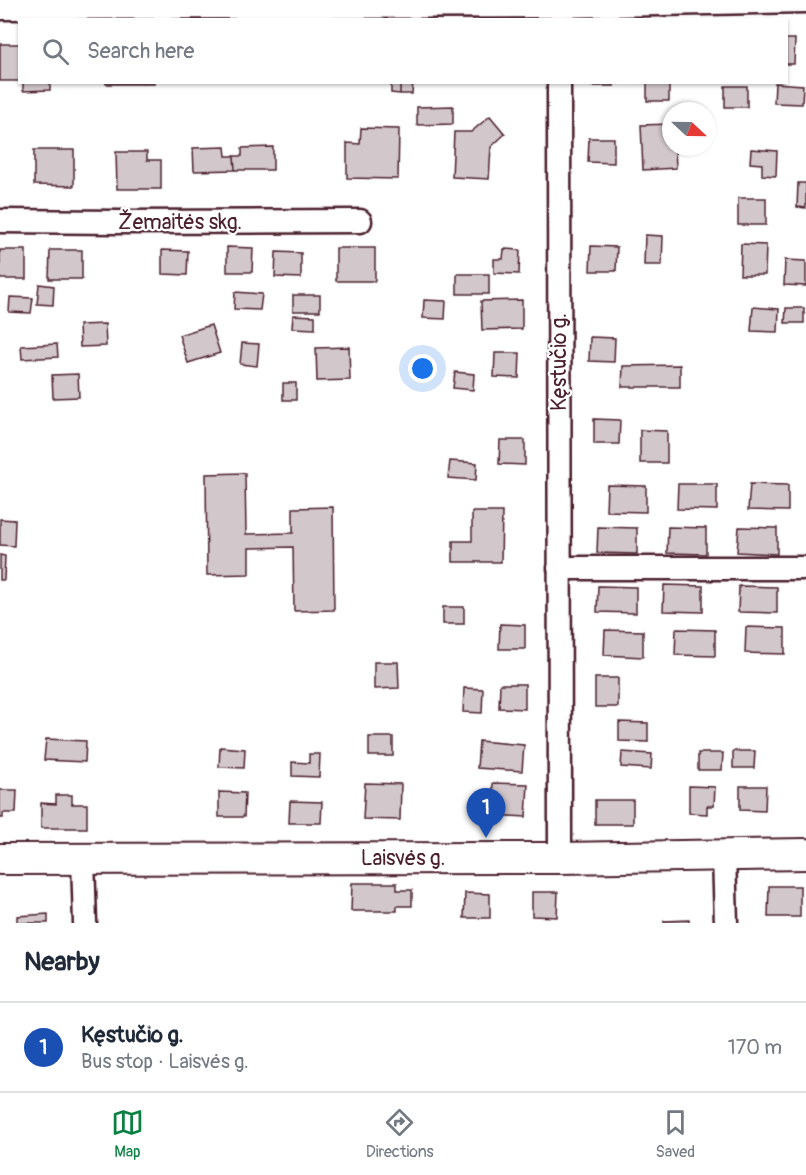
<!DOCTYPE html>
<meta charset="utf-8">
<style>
:root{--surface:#fff;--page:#f2f2f3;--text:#1f2937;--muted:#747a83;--line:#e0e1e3;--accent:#0b8043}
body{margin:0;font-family:Pangolin,sans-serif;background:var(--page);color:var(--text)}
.compass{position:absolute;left:662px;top:102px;width:54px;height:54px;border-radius:50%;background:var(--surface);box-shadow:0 2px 4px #0004;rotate:112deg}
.you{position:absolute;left:423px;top:369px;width:21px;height:21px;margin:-15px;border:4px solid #fff;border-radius:50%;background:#1a73e8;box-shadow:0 0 0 9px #1a73e833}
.badge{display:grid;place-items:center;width:39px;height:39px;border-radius:50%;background:var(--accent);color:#fff;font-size:20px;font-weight:700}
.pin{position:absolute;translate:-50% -50px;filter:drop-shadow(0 2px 3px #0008)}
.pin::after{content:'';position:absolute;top:32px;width:21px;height:18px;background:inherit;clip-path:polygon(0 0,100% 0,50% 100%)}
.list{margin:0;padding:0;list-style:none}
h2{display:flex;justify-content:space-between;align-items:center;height:78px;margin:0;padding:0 24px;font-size:26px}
h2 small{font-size:20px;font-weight:400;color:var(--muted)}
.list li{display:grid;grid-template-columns:39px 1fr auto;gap:18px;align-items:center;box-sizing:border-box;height:90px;padding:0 24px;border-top:2px solid var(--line)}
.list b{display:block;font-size:22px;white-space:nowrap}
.list p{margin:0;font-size:20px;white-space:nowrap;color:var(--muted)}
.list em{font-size:20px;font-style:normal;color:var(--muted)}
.icon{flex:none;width:33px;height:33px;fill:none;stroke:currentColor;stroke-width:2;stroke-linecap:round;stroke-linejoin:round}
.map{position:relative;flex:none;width:806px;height:923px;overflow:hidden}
.search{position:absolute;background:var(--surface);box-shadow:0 2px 4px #0004;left:18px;right:18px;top:18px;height:66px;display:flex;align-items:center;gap:15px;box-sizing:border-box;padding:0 21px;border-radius:0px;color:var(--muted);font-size:22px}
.sheet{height:168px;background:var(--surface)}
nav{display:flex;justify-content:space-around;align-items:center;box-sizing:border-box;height:84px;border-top:2px solid var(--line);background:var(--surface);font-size:16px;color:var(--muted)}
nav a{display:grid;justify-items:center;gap:3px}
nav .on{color:var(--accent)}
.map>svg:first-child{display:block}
.building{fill:#d2c7cb;stroke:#4a1f2b;stroke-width:1.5}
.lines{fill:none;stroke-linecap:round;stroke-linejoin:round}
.minor-casing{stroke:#4a1f2b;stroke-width:27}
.major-casing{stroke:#4a1f2b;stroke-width:34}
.minor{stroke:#fff;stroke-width:22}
.major{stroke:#fff;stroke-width:30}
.labels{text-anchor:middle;stroke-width:4.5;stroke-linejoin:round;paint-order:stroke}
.street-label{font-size:21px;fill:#4a1f2b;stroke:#fff}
</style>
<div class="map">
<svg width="806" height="923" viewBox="0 0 806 923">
<rect width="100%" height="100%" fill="#fff"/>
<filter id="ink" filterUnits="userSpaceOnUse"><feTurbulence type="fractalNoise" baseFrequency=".0167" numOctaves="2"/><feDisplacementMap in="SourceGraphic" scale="12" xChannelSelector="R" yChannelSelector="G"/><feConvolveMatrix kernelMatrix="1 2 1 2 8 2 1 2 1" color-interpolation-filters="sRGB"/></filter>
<g filter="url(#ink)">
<!-- building -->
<path class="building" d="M786,39H795L794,64H786Z
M0,44H20V81H0Z
M23,82H50V90L23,91Z
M106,82H154V84H106Z
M391,82H400V94L391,93Z
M400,82H413L412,94H400Z
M591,82H614V86H591Z
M647,82H669V101H647Z
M775,83L803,85L802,104L774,103Z
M725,86H747V107H725Z
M453,106V124L417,125V107Z
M490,116L505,134L491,147L489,179L452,177L454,132H471Z
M671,124V147H675L676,168L643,170L641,125Z
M361,128L399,129L398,179L347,178V143L360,144Z
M589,138H614V163L588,162Z
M225,147L226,156H234L235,170L194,171L193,148Z
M273,147V170H235L234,156H242V148Z
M751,149L777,151L776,176L762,175V164L750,163Z
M34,150H74V186L34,185Z
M116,152H147V160H161V189H117Z
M798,183H806V208L797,207Z
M738,198H766V225H738Z
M645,235L663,236L662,265H644Z
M741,244L766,245L765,275H740Z
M591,246L617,247L616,271H590Z
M227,247L253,248L252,272H227Z
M336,248H375V281H336Z
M504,249L520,250L519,274L494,273V259H503Z
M0,250H26V279H0Z
M50,250H82V279H49Z
M162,250L188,251L187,275L162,274Z
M276,252L301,253V278L275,277Z
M785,260L806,261V286L784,285Z
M457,274H489V294H457Z
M39,284L54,286L53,305L37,304Z
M235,292L262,294L260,310L234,309Z
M293,295H320V311H293Z
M10,297L33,298L31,313L9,312Z
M424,300L446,301L445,319L423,318Z
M522,300V329L482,330L481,301Z
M753,307L779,309L778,332L751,331Z
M786,308H804V323H785Z
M293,315L315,316V329L292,328Z
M105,324L106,346L80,347L79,325Z
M211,325L220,353L188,363L179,335Z
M590,337L615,338L614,362L589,361Z
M242,343L259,344L257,366L240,364Z
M57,344L58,357L22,359L21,346Z
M349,347L350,380L317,381L316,348Z
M495,353H520L519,378L494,377Z
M680,365V387H622L623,366Z
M455,372L474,374L473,390L453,388Z
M78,374L79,397L53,398L52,375Z
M283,383H296V400H283Z
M594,419L620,420L619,444H594Z
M640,430L667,431V463H640Z
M500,440H525V465L499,464Z
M450,461L477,463L476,480L448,478Z
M245,473L246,534L293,533V508L333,507L334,610L294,611L293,547L249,548V574L207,575L206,474Z
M678,484H717V510L677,509Z
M750,484L788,485V511L748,510Z
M607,485L646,486V512L606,511Z
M472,512H502L501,562H453V541H472Z
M0,519L15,520L14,546L0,545Z
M598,527L637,528V554L597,553Z
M668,527L706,528V554L667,553Z
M739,527L777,528V554L737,552Z
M0,555L5,556L4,580H0Z
M664,585L703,586V612L663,611Z
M598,586L636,587V613L597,612Z
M739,586L777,587V613L738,612Z
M443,607H464V624H443Z
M500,624L525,625V649H499Z
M746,627L785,628V654L745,653Z
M676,629L715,630V656L675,655Z
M605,630L643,631V657L604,655Z
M374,662H398L399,688L374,689Z
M595,678H618V707H595Z
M500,684H525V709L499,708Z
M464,688L483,689L482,713L463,712Z
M619,722L648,723V742L619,741Z
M369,737H393V756H369Z
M46,739L86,741L85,762L44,760Z
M479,741L524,745L522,771L477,768Z
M220,747L245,749L244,768L219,767Z
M733,751H755L754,768H733Z
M622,752L652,754L651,769L621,767Z
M698,753H723L722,770H698Z
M309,754H320L319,777L292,776V762L309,763Z
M365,783L401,784L400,820L363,819Z
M493,783L528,784L526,817L492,815Z
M689,786L715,787L714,806H707V814L689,813Z
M740,786H766L765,811L740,810Z
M0,790H17L16,813H3V818H0Z
M219,792L245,793L244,817H219Z
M56,795H72V804H87V828H41V803L56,804Z
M595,800H633V824H595Z
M290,801L322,802L321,823H289Z
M352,883H397V890H412V906H397V911H351Z
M769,886H800V917H768Z
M532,892H558L557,917L532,916Z
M465,893L490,894V918H464Z
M48,914V923H17V916Z
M689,920V923H664V921Z"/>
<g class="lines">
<defs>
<path id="minor" d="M0,8L559,6L806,1
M559,82L560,858
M0,221L120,222L360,221
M559,568H806
M724,855L726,923
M83,859L85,923"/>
<path id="major" d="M0,859L560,858L806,854"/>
</defs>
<!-- minor casing -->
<use href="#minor" class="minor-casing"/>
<!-- major casing -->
<use href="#major" class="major-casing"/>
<!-- minor -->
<use href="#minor" class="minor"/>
<!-- major -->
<use href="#major" class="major"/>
</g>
</g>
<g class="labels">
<!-- street labels -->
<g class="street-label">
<text x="180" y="229">Žemaitės skg.</text>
<text transform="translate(559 362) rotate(-90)" y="7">Kęstučio g.</text>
<text x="403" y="865">Laisvės g.</text>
</g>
</g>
</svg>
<svg class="compass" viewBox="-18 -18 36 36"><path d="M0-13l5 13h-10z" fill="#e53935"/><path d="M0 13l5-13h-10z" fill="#747a83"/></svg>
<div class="you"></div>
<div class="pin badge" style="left:486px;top:838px;background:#1a4fb4">1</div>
<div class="search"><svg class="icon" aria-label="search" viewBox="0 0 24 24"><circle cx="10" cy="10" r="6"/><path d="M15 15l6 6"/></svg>Search here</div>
</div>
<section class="sheet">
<h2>Nearby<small></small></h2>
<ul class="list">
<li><span class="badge" style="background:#1a4fb4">1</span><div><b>Kęstučio g.</b><p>Bus stop · Laisvės g.</p></div><em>170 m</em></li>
</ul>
</section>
<nav>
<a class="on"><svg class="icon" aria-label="map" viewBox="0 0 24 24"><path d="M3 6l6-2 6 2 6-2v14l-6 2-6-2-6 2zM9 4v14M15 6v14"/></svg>Map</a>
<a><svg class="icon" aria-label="directions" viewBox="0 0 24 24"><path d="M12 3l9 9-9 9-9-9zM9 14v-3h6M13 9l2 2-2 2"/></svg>Directions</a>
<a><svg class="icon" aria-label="saved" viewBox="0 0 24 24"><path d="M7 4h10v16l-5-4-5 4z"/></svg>Saved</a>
</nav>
